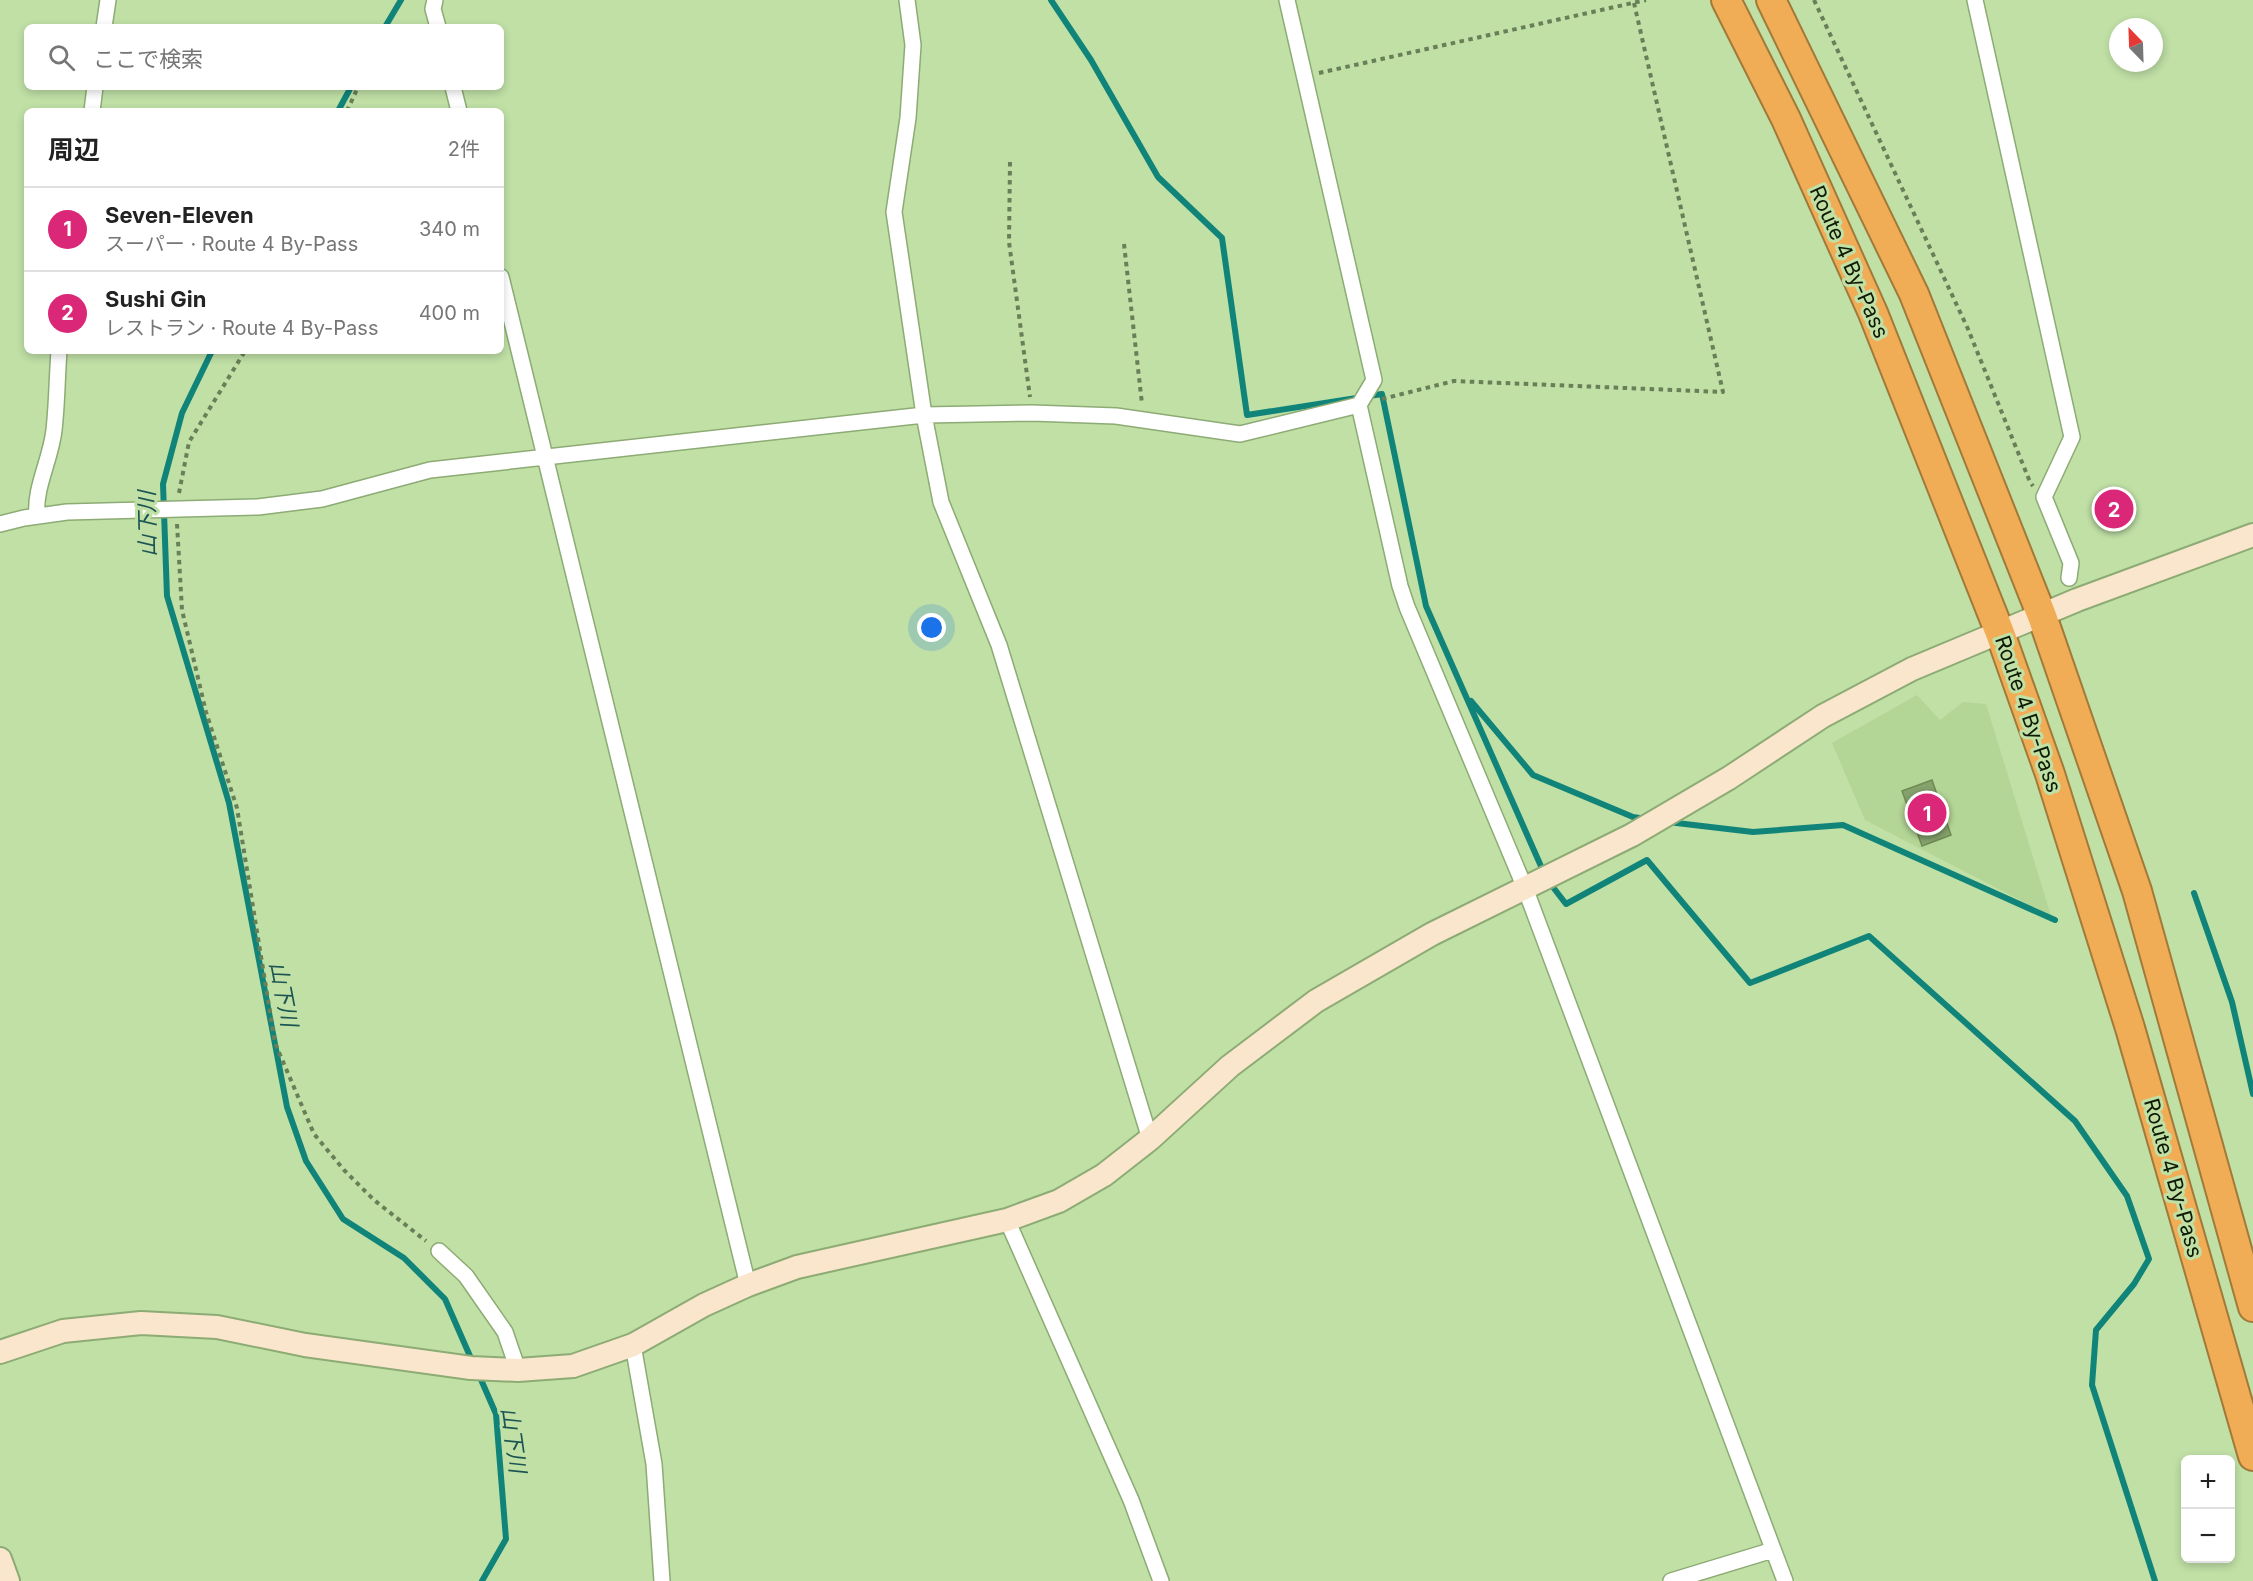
<!DOCTYPE html>
<html lang="ja">
<meta charset="utf-8">
<style>
:root{--surface:#fff;--page:#f6f6f6;--text:#222;--muted:#767676;--line:#e0e0e0;--accent:#db2777}
body{margin:0;font-family:Inter,"Noto Sans JP",sans-serif;background:var(--page);color:var(--text)}
.controls{position:absolute;right:18px;bottom:18px;display:grid;overflow:hidden;border-radius:9px;box-shadow:0 3px 9px #0003}
.controls button{width:54px;height:54px;display:grid;place-items:center;padding:0;border:0;border-bottom:2px solid var(--line);background:var(--surface);color:var(--text);font:30px sans-serif}
.compass{position:absolute;left:2109px;top:18px;width:54px;height:54px;border-radius:50%;background:var(--surface);box-shadow:0 3px 9px #0003;rotate:337deg}
.you{position:absolute;left:932px;top:628px;width:21px;height:21px;margin:-15px;border:4px solid #fff;border-radius:50%;background:#1a73e8;box-shadow:0 0 0 9px #1a73e833}
.badge{display:grid;place-items:center;width:39px;height:39px;border-radius:50%;background:var(--accent);color:#fff;font-size:20px;font-weight:700}
.pin{position:absolute;translate:-50% -50%;border:3px solid #fff;box-shadow:0 2px 6px #0006}
.list{margin:0;padding:0;list-style:none}
h2{display:flex;justify-content:space-between;align-items:center;height:78px;margin:0;padding:0 24px;font-size:26px}
h2 small{font-size:20px;font-weight:400;color:var(--muted)}
.list li{display:grid;grid-template-columns:39px 1fr auto;gap:18px;align-items:center;box-sizing:border-box;height:84px;padding:0 24px;border-top:2px solid var(--line)}
.list b{display:block;font-size:22px;white-space:nowrap}
.list p{margin:0;font-size:20px;white-space:nowrap;color:var(--muted)}
.list em{font-size:20px;font-style:normal;color:var(--muted)}
.icon{flex:none;width:33px;height:33px;fill:none;stroke:currentColor;stroke-width:2;stroke-linecap:round;stroke-linejoin:round}
.map{position:relative;flex:none;width:2253px;height:1581px;overflow:hidden}
.search{position:absolute;background:var(--surface);box-shadow:0 3px 9px #0003;left:24px;top:24px;width:480px;height:66px;display:flex;align-items:center;gap:15px;box-sizing:border-box;padding:0 21px;border-radius:9px;color:var(--muted);font-size:22px}
.panel{position:absolute;background:var(--surface);box-shadow:0 3px 9px #0003;left:24px;top:108px;width:480px;height:246px;border-radius:9px}
.map>svg:first-child{display:block}
.built{fill:#b3d595}
.lines{fill:none;stroke-linecap:round;stroke-linejoin:round}
.stream{stroke:#11847a;stroke-width:6}
.building{fill:#86a36d;stroke:#6e8b55;stroke-width:1.5}
.street-casing{stroke:#8dab74;stroke-width:18}
.secondary-casing{stroke:#8dab74;stroke-width:26}
.highway-casing{stroke:#a17a3a;stroke-width:32}
.path{stroke:#697f57;stroke-width:4;stroke-dasharray:4.5 4.5;stroke-linecap:butt}
.street{stroke:#fff;stroke-width:15}
.secondary{stroke:#fae6cc;stroke-width:22}
.highway{stroke:#f0ad56;stroke-width:28}
.labels{text-anchor:middle;stroke-width:6;stroke-linejoin:round;paint-order:stroke}
.street-label{font-size:21px;fill:#0f1a05;stroke:#c0e0a6}
.water-label{font-size:22px;font-style:italic;fill:#1b5452;stroke:#c0e0a6}
</style>
<div class="map">
<svg width="2253" height="1581" viewBox="0 0 2253 1581">
<rect width="100%" height="100%" fill="#c0e0a6"/>
<!-- built -->
<path class="built" d="M1917,695L1940,720L1963,702L1986,704L2051,916L1865,820L1832,743Z"/>
<g class="lines">
<!-- stream -->
<path class="stream" d="M1051,0L1091,60L1158,177L1222,238L1247,415L1382,394L1426,606L1544,873
M385,27L401,0
M338,111L351,87
M212,351L182,413L163,484L167,596L229,803L287,1107L306,1161L343,1219L404,1258L445,1299L473,1363
M1471,701L1533,775L1633,817L1646,819
M1668,822L1753,832L1843,825L2055,920
M1549,882L1566,904L1647,860L1750,983L1869,936L2075,1121L2127,1196L2149,1259L2134,1284L2096,1330L2092,1385L2155,1581
M2194,893L2232,1002L2253,1094
M479,1375L496,1414L506,1539L482,1581"/>
</g>
<!-- building -->
<path class="building" d="M1932,780L1951,835L1922,846L1902,791Z"/>
<g class="lines">
<defs>
<path id="street" d="M435,0L433,9L438,27
M907,0L913,45L908,118L894,212L924,415L941,502L999,645L1150,1139
M1287,0L1374,380L1359,405L1400,586L1407,607L1525,888L1785,1581
M1975,0L2072,437L2044,497L2071,563L2069,578
M104,27L108,0
M453,87L459,111
M92,111L95,87
M501,277L748,1285
M37,516C34,488 51,459 54,430C57,404 57,377 59,351
M0,524L24,518L67,512L258,507L322,499L430,470L924,415L1032,413L1116,416L1240,434L1359,405
M1007,1220L1131,1500L1161,1581
M439,1251L466,1276L505,1332L518,1370
M633,1345L654,1464L662,1581
M1671,1581L1773,1550"/>
<path id="secondary" d="M0,1352L63,1331L141,1323L217,1327L305,1345L471,1368L518,1370L573,1366L633,1345L704,1305L748,1285L797,1267L1007,1220L1059,1201L1104,1175L1150,1139L1230,1066L1316,1001L1432,934L1632,835L1729,778L1823,716L1912,669L2077,600L2253,535
M0,1559L8,1581"/>
<path id="highway" d="M1726,0L1786,119L1873,313L2000,633L2050,774L2130,1028L2253,1456
M1771,0L1914,294L2042,616L2137,891L2253,1307"/>
</defs>
<!-- street casing -->
<use href="#street" class="street-casing"/>
<!-- secondary casing -->
<use href="#secondary" class="secondary-casing"/>
<!-- highway casing -->
<use href="#highway" class="highway-casing"/>
<!-- path -->
<path class="path" d="M1814,0L1968,329L2030,482L2033,486
M1319,73L1646,0
M347,111L358,87
M1010,162L1009,242L1030,397
M1124,244L1142,404
M1382,399L1454,381L1723,392L1634,3
M179,493L189,442L245,351
M177,524L182,610L206,712L237,808L275,1043L314,1134L344,1170L374,1200L426,1241"/>
<!-- street -->
<use href="#street" class="street"/>
<!-- secondary -->
<use href="#secondary" class="secondary"/>
<!-- highway -->
<use href="#highway" class="highway"/>
</g>
<g class="labels">
<!-- street labels -->
<g class="street-label">
<text transform="translate(1849 262) rotate(66)" y="7">Route 4 By-Pass</text>
<text transform="translate(2028 714) rotate(71)" y="7">Route 4 By-Pass</text>
<text transform="translate(2173 1178) rotate(74)" y="7">Route 4 By-Pass</text>
</g>
<!-- water labels -->
<g class="water-label">
<text transform="translate(147 524) rotate(-91)" y="8">山下川</text>
<text transform="translate(284 994) rotate(79)" y="8">山下川</text>
<text transform="translate(514 1440) rotate(82)" y="8">山下川</text>
</g>
</g>
</svg>
<div class="controls">
<button>+</button>
<button>−</button>
</div>
<svg class="compass" viewBox="-18 -18 36 36"><path d="M0-13l5 13h-10z" fill="#e53935"/><path d="M0 13l5-13h-10z" fill="#767676"/></svg>
<div class="you"></div>
<div class="pin badge" style="left:1927px;top:813px">1</div>
<div class="pin badge" style="left:2114px;top:509px">2</div>
<div class="search"><svg class="icon" aria-label="search" viewBox="0 0 24 24"><circle cx="10" cy="10" r="6"/><path d="M15 15l6 6"/></svg>ここで検索</div>
<section class="panel">
<h2>周辺<small>2件</small></h2>
<ul class="list">
<li><span class="badge">1</span><div><b>Seven-Eleven</b><p>スーパー · Route 4 By-Pass</p></div><em>340 m</em></li>
<li><span class="badge">2</span><div><b>Sushi Gin</b><p>レストラン · Route 4 By-Pass</p></div><em>400 m</em></li>
</ul>
</section>
</div>
